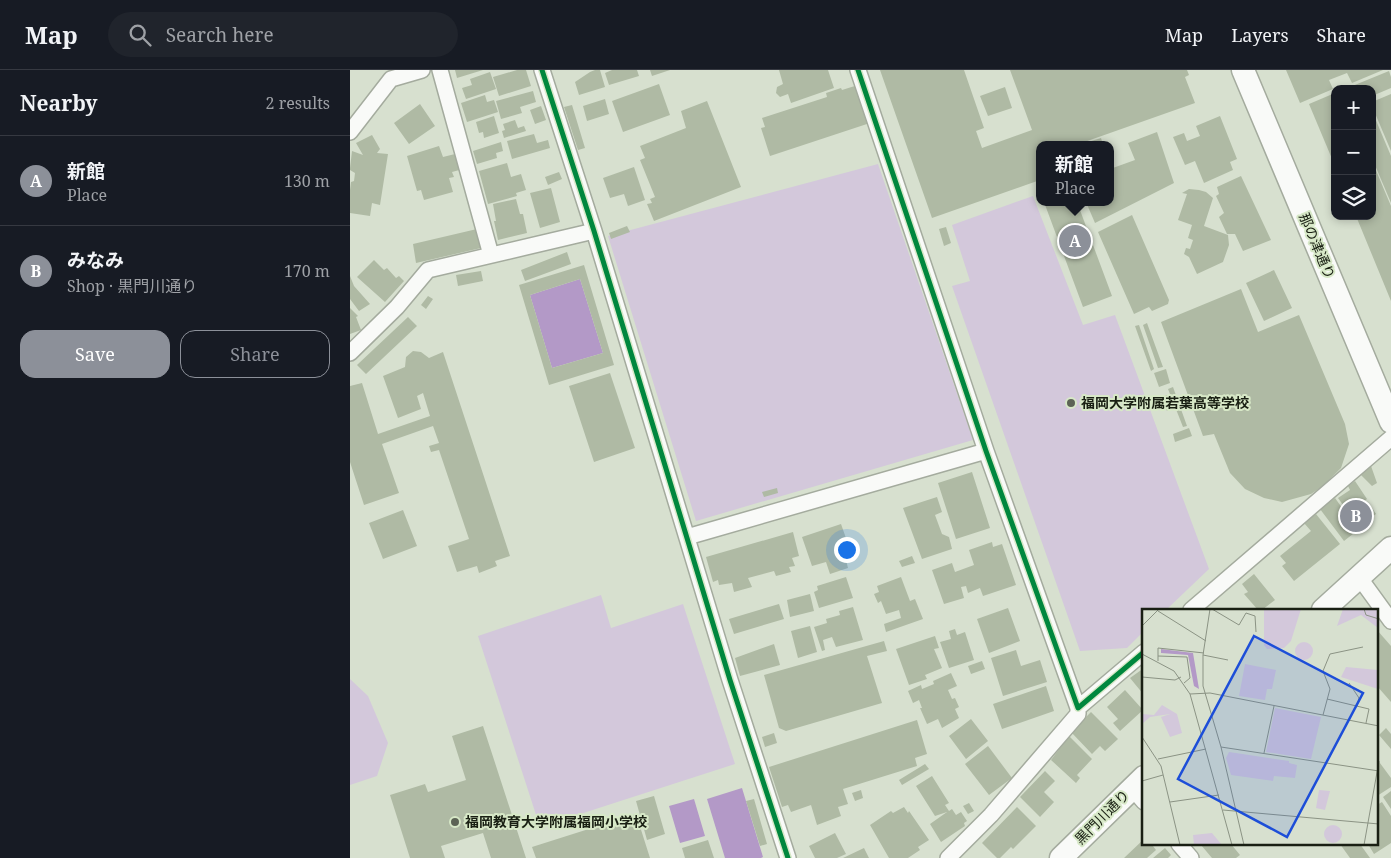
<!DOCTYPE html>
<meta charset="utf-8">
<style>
:root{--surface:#171b24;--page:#20242c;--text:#f1f3f6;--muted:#9ea1a6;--line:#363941;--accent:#8c9099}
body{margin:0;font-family:"Noto Serif","Noto Sans JP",serif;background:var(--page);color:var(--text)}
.controls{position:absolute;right:15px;top:15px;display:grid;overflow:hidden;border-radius:10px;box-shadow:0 2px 8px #0003}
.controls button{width:45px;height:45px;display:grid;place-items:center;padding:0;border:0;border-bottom:1px solid var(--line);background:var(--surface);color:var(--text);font:25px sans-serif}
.you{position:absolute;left:496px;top:479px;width:18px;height:18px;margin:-12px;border:4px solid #fff;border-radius:50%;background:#1a73e8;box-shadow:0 0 0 8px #1a73e833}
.badge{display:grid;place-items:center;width:32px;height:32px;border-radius:50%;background:var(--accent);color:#fff;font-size:16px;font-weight:700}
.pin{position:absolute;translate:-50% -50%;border:2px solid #fff;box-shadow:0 1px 5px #0006}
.popup{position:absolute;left:686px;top:71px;width:78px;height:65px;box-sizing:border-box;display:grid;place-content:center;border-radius:10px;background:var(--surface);filter:drop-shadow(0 1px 4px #0005);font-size:16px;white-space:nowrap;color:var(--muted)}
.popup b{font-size:19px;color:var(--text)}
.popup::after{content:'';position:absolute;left:50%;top:100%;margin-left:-10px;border:10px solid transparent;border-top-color:var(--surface)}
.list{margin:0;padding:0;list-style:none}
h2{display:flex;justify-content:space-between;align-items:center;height:65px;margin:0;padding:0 20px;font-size:21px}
h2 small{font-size:16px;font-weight:400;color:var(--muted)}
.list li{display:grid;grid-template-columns:32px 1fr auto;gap:15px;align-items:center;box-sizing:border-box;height:90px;padding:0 20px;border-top:1px solid var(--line)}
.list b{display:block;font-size:19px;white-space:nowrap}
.list p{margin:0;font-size:16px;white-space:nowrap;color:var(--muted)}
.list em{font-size:16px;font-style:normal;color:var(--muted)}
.actions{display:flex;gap:10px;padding:15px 20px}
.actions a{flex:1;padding:11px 0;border:1px solid var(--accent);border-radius:15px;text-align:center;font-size:18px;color:var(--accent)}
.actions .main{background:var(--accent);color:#fff}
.icon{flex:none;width:28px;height:28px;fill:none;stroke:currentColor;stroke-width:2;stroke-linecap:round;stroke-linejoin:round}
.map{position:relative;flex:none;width:1041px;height:788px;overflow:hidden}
header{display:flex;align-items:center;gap:30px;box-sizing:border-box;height:70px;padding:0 25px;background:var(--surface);border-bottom:1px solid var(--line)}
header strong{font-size:24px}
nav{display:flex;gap:28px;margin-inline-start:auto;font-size:18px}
.search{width:350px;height:45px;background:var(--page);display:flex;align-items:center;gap:12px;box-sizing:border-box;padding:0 18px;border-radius:28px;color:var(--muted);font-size:19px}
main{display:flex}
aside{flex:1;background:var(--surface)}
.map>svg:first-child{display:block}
.green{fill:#d3c8db}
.water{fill:#b399c7}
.building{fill:#afbaa4;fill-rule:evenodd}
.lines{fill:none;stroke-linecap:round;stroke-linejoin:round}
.street-casing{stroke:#a4ab9e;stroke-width:18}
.secondary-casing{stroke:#a4ab9e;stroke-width:25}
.street{stroke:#f9faf8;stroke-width:15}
.secondary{stroke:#f9faf8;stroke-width:22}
.cycleway-casing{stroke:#d7e8c7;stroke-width:8}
.cycleway{stroke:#00873e;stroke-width:5}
.poi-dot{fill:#5c6355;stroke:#d7e8c7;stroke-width:2}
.labels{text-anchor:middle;stroke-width:4;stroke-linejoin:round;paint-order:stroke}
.street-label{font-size:14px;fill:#191f13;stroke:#d7e8c7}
.poi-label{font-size:14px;font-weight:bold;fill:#191f13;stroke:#d7e8c7;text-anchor:start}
.inset-road{fill:none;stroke:#8b9384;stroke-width:1}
.view{fill:#1d4ed8;fill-opacity:0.15;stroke:#1d4ed8;stroke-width:2.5}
.inset-edge{fill:none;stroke:#191f13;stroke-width:2.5}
</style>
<header>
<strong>Map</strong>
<div class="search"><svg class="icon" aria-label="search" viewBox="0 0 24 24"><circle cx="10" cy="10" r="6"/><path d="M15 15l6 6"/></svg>Search here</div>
<nav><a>Map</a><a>Layers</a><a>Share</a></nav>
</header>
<main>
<aside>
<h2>Nearby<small>2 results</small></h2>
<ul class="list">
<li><span class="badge">A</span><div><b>新館</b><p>Place</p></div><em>130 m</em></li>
<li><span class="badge">B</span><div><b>みなみ</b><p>Shop · 黒門川通り</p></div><em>170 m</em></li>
</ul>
<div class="actions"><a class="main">Save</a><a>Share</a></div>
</aside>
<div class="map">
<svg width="1041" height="788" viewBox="0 0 1041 788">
<rect width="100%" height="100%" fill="#d7e0cf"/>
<!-- green -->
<path class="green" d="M528,94L623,370L346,451L258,166Z
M683,126L733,255L765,245L859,499L816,540H794L793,562L777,578L730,581L602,216L620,211L602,155Z
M251,525L261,558L333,534L385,694L190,757L128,566Z
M0,609L18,626L38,673L27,706L0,715Z"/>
<!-- water -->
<path class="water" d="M230,209L253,283L202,298L180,225Z
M392,718L413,787L411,788H375L357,729Z
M344,729L355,766L330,773L319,736Z"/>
<!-- building -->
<path class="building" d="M105,0H133L107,8Z
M167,0H176L181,16L149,26L143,7Z
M245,0H250L255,17L229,25L225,12L240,2Z
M262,0H287L289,6L259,15L255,3Z
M300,0H320L302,6Z
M429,0H478L484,18L441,33L438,24L430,27L426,23L427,17L433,14Z
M530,0H614L634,58L626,61L632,78L682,60L660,0H837L839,5L835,7L845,33L726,75H690V110L582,148Z
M936,0H1033L1002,13L997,3L979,10L983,19L950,33Z
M1039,1L1041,7V18L1022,26V19H995Z
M140,2L146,19L116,29L112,18L122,15L120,9Z
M309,14L320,45L273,62L262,31Z
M508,15L523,52L420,86L411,58L415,57L412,48L477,27L476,23L491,18L492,20Z
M655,17L662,38L638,46L630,26Z
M183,21L186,32L170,37L172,43L151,49L146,31Z
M985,23V96L959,34Z
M1041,24V81L1022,36V32Z
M135,25L137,32L144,30L148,42L117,52L111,33Z
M255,29L259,44L237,51L233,36Z
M357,31L391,117L304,151L297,134L302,133L300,129L305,127L290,90L295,88L290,76L336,58L331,41Z
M70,34L85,56L59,74L44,53Z
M222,35L235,78L228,80L214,37Z
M191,36L196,50L185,54L180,40Z
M1022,41L1041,86V133L1022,88Z
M144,46L149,63L134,68L133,62L129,63L126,52Z
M870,46L887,89L880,92L883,100L854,113L845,91L835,95L823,67L834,63L837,71L850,66L846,56Z
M165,50L168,58L174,56L176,61L154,68L152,61L155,60L153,54Z
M807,62L824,113L745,153L736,132H760V99L785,90L778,73Z
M184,64L187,73L198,70L200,78L162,89L157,71Z
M22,65L30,79L27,83L38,84L30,135L22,133L20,146L0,143V120L1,112L4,111L5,103L0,100V98L2,81L13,85L6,73Z
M751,68L753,75H732V74Z
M151,72L153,81L146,83L147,88L127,94L123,81Z
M89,76L93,87L109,83L113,99L102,102L104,107L99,108L103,122L74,130L71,120L67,121L57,86Z
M1022,91L1041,136V231L1006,146H1022Z
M157,93L161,107L171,104L176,120L166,123L167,126L138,134L129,101Z
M284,97L295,130L278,136L274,124L260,128L253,108Z
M209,102L212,109L198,115L195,107Z
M891,106L921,170L893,181L885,164H877L869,147L874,143L866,126L869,124L867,117Z
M201,118L210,152L190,158L180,123Z
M839,119L849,120L856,122L863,128L854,156L878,165L879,175L873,192L847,204L839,187L834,184L836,178L840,179L843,170L838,168L842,155L828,150L837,124L832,123Z
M166,129L170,144H173L177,163L148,170L144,151H146L143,134Z
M694,132H727L762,226L733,237Z
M782,145L819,230L818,234L802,241L799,237L784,244L748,162Z
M277,156L280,162L261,169L259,163Z
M596,157L601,173L594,176L589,159Z
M127,159L131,178L66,193L63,174Z
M217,182L221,194L175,211L171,200Z
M24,190L34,200L37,198L46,208L49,206L54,211L35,232L7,207Z
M234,195L264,295L199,315L169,215ZM230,209L253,283L202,298L180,225Z
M924,200L942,238L914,251L896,213Z
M131,201L133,211L108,216L106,205Z
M0,206L4,216L20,234L9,241L0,229Z
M891,219L908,262L949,245L995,354L999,374L991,398L973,416L961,424L932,432L914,428L895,419L880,403L864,364L853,366L811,252Z
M78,226L83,229L76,239L71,235Z
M0,238L8,246L6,247L11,260L0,264Z
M58,247L67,256L16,304L7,295Z
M797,253L813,297L808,298L793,255Z
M789,255L804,299L801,301L785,256Z
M63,281L71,282L79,288L93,282L160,486L145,491L147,496L129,503L127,496L107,502L98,476L119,469L89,380L81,382L79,376L89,373L83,356L32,374L49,423L14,435L0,392V316L12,313L28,364L80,346L73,323L67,326L71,339L48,348L33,306L55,297L56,287Z
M816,299L820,313L809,317L804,303Z
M260,303L285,378L244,392L219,316Z
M823,317L837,356L833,357L818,319Z
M817,325L823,339L817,341L811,327Z
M839,358L842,366L825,372L823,364Z
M1021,396L1027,413L1022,416L1010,404Z
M622,402L640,458L606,469L588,413Z
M1005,411L1017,429L1012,433L1016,438L1020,435L1026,444L1008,456L988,428L1000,420L998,416Z
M427,418L428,423L414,427L412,422Z
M587,427L592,442L585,445L592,464L599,467L602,479L572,489L553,438Z
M985,428L1008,460L994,471L970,439Z
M53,440L67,476L33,489L19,453Z
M966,444L990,474L944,511L932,496L936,493L930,486L961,461L954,453Z
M491,454L503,488L496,490L498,498L480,504L476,492L462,496L452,467Z
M443,462L449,486L442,488L445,496L439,497L441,502L426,506L424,501L398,508L402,517L384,522L382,513L369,515L368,510L363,512L356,487Z
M642,472L643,477L652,474L666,515L633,526L630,518L618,523L616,516L611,517L614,528L594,534L582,500L602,493L605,502L624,495L619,480Z
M562,486L565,493L552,497L549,491Z
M904,504L925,530L912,540H908L894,524L898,522L892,514Z
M496,507L503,528L469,538L464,522L468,520L467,516Z
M551,507L560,531L565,529L573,549L536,562L534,554L551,548L549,540L536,544L531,531L528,533L524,524L529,522L527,516Z
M460,524L464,541L440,547L437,530Z
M429,534L434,549L384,564L379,549Z
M503,537L513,570L486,577L482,567L473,570L475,580L472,581L464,557L477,553L476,549L490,545L489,541Z
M658,538L670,571L639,583L627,549Z
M460,556L467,582L448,588L441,561Z
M605,559L607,565L615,562L624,590L599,598L590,572L601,569L599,561Z
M1027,560L1041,576V632L1027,616Z
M585,566L589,578L584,579L592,598L575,605L577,609L559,615L546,579Z
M534,571L537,581L517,586L532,633L436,661L429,658L414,605Z
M424,574L430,595L390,606L385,588Z
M666,580L671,596L690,590L697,612L653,626L641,588Z
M632,591L635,599L621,604L618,596Z
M794,598V625L780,608Z
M601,603L607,616L598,620L602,629L605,628L609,637L605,639L609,648L592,658L588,649L577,654L570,638H572L569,630L563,633L558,621L571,615L572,619L584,614L583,611Z
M696,616L704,641L652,659L643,634Z
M775,620L793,640L770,661L763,653L768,649L757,637Z
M741,642L768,669L755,681L750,676L742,684L721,662Z
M621,649L638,671L616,689L599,666Z
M567,650L577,684L565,688L567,696L493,719L498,734L488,737L491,746L467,755L461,735L441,742L438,735L432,737L419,697Z
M133,656L176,788H141L133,763L91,776L95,788H60L40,725L75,714L78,722L116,710L102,666Z
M1036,658L1041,664V679L1029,665Z
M424,663L427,673L415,677L412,667Z
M719,666L742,689L727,705L730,708L726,713L701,690Z
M638,676L662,708L639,725L615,694Z
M1027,689L1041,708V717L1027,726Z
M575,694L579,699L552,715L549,710Z
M695,701L705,711L694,722L704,732L690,747L670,727Z
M582,706L599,733L595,735L599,741L602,739L606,745L611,742L617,751L614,753L615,756L591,772L580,754L597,742L585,746L566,716Z
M511,720L513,728L505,731L502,723Z
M1041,721V739L1033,727Z
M304,726L315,764L297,770L286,731Z
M404,729L417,774L410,776L396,731Z
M1032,732L1041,746V773L1024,784L1018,774H1027V735Z
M619,733L624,741L618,744L613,736Z
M554,737L558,743L559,741L579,770L568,777L570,780L558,788H539L520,755L541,741L543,743Z
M667,737L686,756L663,779L661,777L650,788H647L632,773Z
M286,744L300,788H186L182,777Z
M485,763L496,784L487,788H465L459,776Z
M794,769V774H806L803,776L806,780L797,788H774Z
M358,770L364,788H335L332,778Z
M852,774H876L878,776L881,774L890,785L886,788H862L851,775Z
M990,774H1010L1020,788H1000Z
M514,778L519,788H493Z
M815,778L821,785L818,788H803Z"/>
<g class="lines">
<defs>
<path id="street" d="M90,0L141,185
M192,0L244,161L380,610L438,788
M508,0L636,381L728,638L794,582
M0,62L41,9L72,0
M0,283L47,237L78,200L244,161
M337,467L636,381
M1009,507L1041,551
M841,540L1041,368
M782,718L794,732
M829,774L841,788
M598,788L641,745L728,644V638"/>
<path id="secondary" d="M893,0L1041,352
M973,540L1041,478
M711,788L794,707"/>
</defs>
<!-- street casing -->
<use href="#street" class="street-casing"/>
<!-- secondary casing -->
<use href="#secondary" class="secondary-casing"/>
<!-- street -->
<use href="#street" class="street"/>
<!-- secondary -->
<use href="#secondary" class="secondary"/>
<defs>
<path id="cycleway" d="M192,0L244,161L380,610L438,788
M508,0L636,381L728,638L794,582"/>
</defs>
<!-- cycleway casing -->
<use href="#cycleway" class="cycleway-casing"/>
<!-- cycleway -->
<use href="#cycleway" class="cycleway"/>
</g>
<!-- markers -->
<g class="poi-dot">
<circle cx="721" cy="333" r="5"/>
<circle cx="105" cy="752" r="5"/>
</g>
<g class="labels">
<!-- street labels -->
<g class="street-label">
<text transform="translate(967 176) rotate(67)" y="5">那の津通り</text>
<text transform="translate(752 747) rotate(-45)" y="5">黒門川通り</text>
</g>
<!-- poi labels -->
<g class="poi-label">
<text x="731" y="338">福岡大学附属若葉高等学校</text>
<text x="115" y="757">福岡教育大学附属福岡小学校</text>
</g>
</g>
<!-- overview -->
<g transform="translate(792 539)">
<rect width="236" height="236" fill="#d7e0cf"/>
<path d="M122,0H159L149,32L142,39L125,40L122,36ZM201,0H236V19L219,6L195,17ZM153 42a9 9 0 1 1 18 0a9 9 0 1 1-18 0ZM103,55L134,61L130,80H125L123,91L97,87ZM204,58L236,61V80L199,68ZM20,96L35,105L40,124L28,128L19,108L28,105L8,108L0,115V105L12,106ZM133,99L179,108L169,150L124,143ZM87,143L147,152V154L155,156L153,169L132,167L131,172L89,166L84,149ZM177,181L188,182L183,201L174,199ZM182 225a9 9 0 1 1 18 0a9 9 0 1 1-18 0ZM70,224L80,236H52L51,226Z" fill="#d3c8db"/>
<path d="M19,40L51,44L57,80L52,77L46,46L19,44Z" fill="#b399c7"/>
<path class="inset-road" d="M68,0L61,46V77L79,138M70,0L97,16L104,4L113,7L114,23M222,0L224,6L237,10M16,2L64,32M0,17L17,0M0,45L32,62L48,85L90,236M61,46L86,51M16,47L45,48L48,69L42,74M16,52V39L62,44M0,68L33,71L39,68M207,74L217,89L215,97M48,85L68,84L237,117M185,90L227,100L224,114M181,106L188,80L181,62L188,45L221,38M0,128L19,157L38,236M122,144L132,97M16,150L64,140M0,172L21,166M28,193L77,186M81,201L237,215M102,236L79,138L237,162M222,236L237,152"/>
<path class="view" d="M112,27L221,84L145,228L36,170Z"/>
<rect width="236" height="236" class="inset-edge"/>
</g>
</svg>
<div class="controls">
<button>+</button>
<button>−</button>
<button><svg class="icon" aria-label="layers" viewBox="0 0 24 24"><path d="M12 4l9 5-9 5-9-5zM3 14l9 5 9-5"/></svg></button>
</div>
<div class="you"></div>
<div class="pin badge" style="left:725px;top:171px">A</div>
<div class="popup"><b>新館</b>Place</div>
<div class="pin badge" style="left:1006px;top:446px">B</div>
</div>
</main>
